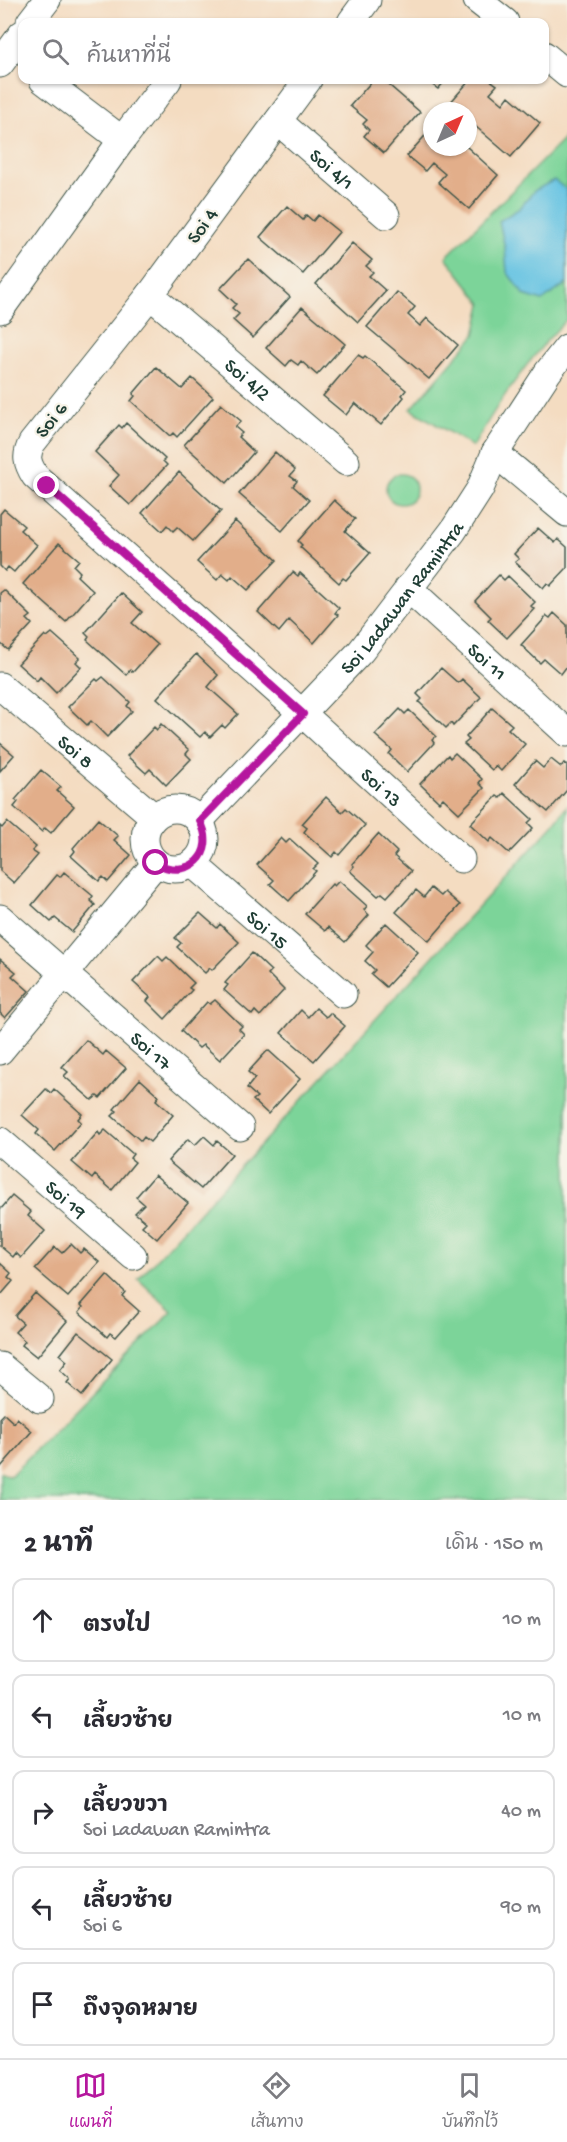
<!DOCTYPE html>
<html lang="th">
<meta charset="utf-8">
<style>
:root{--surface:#fff;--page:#f2f2f3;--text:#2b2b33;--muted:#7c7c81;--line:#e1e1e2;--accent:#b5179e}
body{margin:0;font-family:"Gochi Hand","Playpen Sans Thai",sans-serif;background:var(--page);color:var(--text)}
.compass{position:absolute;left:423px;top:102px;width:54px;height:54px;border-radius:50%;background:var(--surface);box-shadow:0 2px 4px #0004;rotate:44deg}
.stop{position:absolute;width:18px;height:18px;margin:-14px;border:4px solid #b5179e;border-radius:50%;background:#fff}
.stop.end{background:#b5179e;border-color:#fff;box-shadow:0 2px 6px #0008}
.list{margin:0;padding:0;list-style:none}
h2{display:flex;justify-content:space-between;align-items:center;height:78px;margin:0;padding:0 24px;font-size:26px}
h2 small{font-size:20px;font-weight:400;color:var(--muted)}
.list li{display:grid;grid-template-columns:39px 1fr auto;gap:18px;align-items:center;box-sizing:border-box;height:84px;margin:0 12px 12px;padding:0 12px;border:2px solid var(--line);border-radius:12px}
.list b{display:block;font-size:22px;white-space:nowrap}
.list p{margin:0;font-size:20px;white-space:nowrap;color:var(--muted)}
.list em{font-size:20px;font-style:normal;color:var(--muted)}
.icon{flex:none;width:33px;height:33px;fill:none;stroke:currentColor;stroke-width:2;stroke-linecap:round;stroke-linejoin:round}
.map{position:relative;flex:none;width:567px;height:1500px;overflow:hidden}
.search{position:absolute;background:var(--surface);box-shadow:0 2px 4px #0004;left:18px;right:18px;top:18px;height:66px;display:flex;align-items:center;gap:15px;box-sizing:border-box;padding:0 21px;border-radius:12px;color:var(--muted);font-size:22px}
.sheet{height:558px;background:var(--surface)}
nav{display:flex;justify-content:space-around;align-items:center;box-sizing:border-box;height:84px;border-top:2px solid var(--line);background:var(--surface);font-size:16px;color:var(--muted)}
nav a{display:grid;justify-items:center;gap:3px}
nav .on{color:var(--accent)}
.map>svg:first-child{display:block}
.green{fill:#7cd499;stroke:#4e8866;stroke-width:1.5}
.water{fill:#64c2e2;stroke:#42808b;stroke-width:1.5}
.building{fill:#e2ae8a}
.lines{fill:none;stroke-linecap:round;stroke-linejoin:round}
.minor-casing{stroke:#3f5549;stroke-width:29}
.minor{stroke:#fff;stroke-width:27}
.route{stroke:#b5179e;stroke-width:8}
.labels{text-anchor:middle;stroke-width:4.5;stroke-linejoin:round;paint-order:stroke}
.street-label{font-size:20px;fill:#1f3d34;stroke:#f7f3e8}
</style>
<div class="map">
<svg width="567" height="1500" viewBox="0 0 567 1500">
<rect width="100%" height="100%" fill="#f7f3e8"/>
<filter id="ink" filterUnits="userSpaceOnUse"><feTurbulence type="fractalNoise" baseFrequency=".0167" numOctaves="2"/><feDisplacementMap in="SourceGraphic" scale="12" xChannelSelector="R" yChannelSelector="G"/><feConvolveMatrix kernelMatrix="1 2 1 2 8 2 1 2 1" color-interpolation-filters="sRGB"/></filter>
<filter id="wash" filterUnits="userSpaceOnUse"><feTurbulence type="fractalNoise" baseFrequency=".008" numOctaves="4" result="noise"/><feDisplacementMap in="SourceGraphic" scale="24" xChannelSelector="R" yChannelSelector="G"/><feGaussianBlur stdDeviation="1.35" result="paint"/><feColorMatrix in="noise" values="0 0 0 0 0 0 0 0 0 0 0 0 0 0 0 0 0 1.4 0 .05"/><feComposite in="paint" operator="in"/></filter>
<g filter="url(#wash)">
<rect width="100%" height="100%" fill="#f4dcc1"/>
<!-- green -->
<path class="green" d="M567,136V319C529,358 499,400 473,447L411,409L475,335L482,304L446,257Z
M386 489a15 15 0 1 1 30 0a15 15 0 1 1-30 0Z
M567,806V1500H0V1472L10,1476L172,1311L138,1279L554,824Z"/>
<!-- water -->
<path class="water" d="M554,180L567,190V283L542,301L524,295L507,272L505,248L499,221L520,208L534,191Z"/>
<g id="blocks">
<!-- building -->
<path class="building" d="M373,80H383L420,112L384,153L364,136L369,130L363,124L367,120L350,106Z
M426,80H446L438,89Z
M470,80H490L497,85L490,93L503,104L509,96L540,123L511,157L468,120V111H457L449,104Z
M432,128V147H467L498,175L469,209L438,182L445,174L432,163L425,171L407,156Z
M287,206L303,220L306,215L313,221L318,215L339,232L303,274L260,237Z
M352,243L372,260L366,266L373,272L369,276L386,291L358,322L316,284Z
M248,259L290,297L253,338L233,320L239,314L232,308L236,304L220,289Z
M397,292L415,307L408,315L420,326L427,318L458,345L429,379L367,327Z
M302,307L345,344L317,375L301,361L298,365L291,360L286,366L266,348Z
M358,355L363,358L365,356L406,390L402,395L404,397L381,425L355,403L346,415L323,396Z
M156,367L182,389L192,378L213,397L177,437L173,433L170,436L131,401L135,396L133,394Z
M221,404L241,421L235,427L242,433L238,437L254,452L227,483L184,445Z
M126,423L165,459L163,461L167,465L130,505L109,486L119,475L95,452L119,425L122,428Z
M275,452L295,470L290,476L297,481L293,486L309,500L282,531L239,494Z
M179,472L221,511L193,541L177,527L173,531L167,525L162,531L142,513Z
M334,500L355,519L345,531L370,553L346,580L343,578L339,583L300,547L302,545L298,541Z
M4,509L24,526L20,530L37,545L14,572L8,567L5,571L0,566V514Z
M235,521L277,560L248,590L232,576L229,580L222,574L217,580L197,562Z
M538,528L555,543L558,539L567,547V568L550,586L547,583L543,588L515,562L519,559L514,554Z
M59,543L79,560L74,566L80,572L77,576L93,591L66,622L23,584Z
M293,572L298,576L300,573L339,608L335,613L338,615L314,643L289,620L279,632L258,612Z
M499,575L504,580L508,576L535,602L531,606L534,609L507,638L488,620L491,617L475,601Z
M4,590L31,616L27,619L32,624L8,650L0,643V593Z
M121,593L142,612L132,623L157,645L133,672L130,670L126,675L87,640L89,637L85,633Z
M554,613L567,625V666L561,674L544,659L540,663L521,645L547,616L550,618Z
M52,633L80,658L76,662L81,667L56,693L40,677L37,681L18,664L45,635L47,637Z
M196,654L218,675L208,687L238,714L225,728L222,725L210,737L205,732L200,737L157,698Z
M441,668L458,683L462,679L481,697L453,726L451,723L446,728L419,702L422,699L417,694Z
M103,677L130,702L127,706L132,711L107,737L91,721L87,725L68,707L96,679L98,681Z
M492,708L512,725L508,729L525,744L501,771L496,766L492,770L464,744L469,740L466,737Z
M400,709L405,714L409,710L436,736L432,740L434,743L407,772L389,754L392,750L375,735Z
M161,724L189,750L186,754L191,759L166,785L150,769L146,773L127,756L154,727L157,730Z
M0,743L14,755L0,771Z
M455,753L482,779L479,783L484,788L459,813L443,798L439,802L420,784L448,755L450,758Z
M551,759L561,767L564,763L567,766V790L548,812L515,784L535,761L543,768Z
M41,770L61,787L57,791L74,806L51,833L45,828L42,832L14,807L18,802L15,800Z
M504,793L532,819L528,823L533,828L509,853L492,838L489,842L470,824L497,796L500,798Z
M326,797L342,812L346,808L365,825L339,855L336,852L332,857L304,832L307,828L302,824Z
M98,819L118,836L114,840L131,855L108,882L103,877L99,881L71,856L75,851L73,848Z
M7,822L36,847L32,851L38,855L14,883L0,871V826L2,828Z
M378,834L397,852L394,856L411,871L387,897L382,893L378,896L350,871L354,866L352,864Z
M281,838L286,843L290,839L318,864L313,869L316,871L289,901L270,884L274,880L257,865Z
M64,872L93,896L90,900L95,905L72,932L55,918L51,922L32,905L57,875L60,877Z
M339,881L367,906L364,910L369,915L345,942L328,927L325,931L305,914L332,884L334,886Z
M431,888L441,896L445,892L460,905L429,941L396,912L416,890L424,897Z
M200,913L217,928L220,924L239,942L212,970L210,968L205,973L177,947L181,943L175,938Z
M386,923L418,952L386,987L371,974L375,970L365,961L373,952L366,945Z
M252,953L271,971L268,974L284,990L260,1016L255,1011L252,1015L224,990L228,985L225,983Z
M158,956L163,961L167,957L194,983L189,988L192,990L165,1019L147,1001L150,997L133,982Z
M0,959L16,972L12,976L29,991L5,1018L0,1013Z
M215,1000L242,1026L239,1029L244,1034L220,1060L203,1045L199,1048L181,1031L207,1002L210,1004Z
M316,1008L326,1017L330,1013L345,1026L314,1061L281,1033L301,1010L308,1017Z
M86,1040L103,1055L106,1051L126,1068L100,1098L97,1096L92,1100L64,1076L68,1072L62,1067Z
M268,1050L300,1079L268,1114L253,1100L257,1097L247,1088L255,1078L248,1072Z
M140,1079L159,1096L156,1100L173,1115L150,1142L144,1137L141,1141L112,1116L117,1111L114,1109Z
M46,1089L51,1093L54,1089L82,1114L78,1119L81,1122L55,1151L36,1134L39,1130L22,1115Z
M105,1130L133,1154L130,1158L135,1162L112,1190L95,1175L92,1179L72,1162L98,1132L100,1135Z
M204,1136L214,1145L217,1141L232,1154L201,1189L168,1161L188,1139L195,1145Z
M155,1175L188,1203L157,1239L142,1226L146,1222L135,1213L144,1204L136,1197Z
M12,1196L31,1212L28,1216L45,1231L21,1258L16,1253L13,1257L0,1246V1210Z
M71,1244L80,1253L84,1249L99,1262L68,1297L35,1269L55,1247L62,1253Z
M0,1263L11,1273L8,1277L13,1281L0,1296Z
M107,1275L125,1292L122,1296L139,1311L116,1337L110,1333L107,1337L79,1312L83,1307L81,1305Z
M35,1293L67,1321L37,1357L22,1345L25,1341L15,1332L23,1323L15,1316Z
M78,1332L112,1359L82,1396L67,1383L70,1379L60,1370L67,1361L60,1355Z
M4,1414L14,1423L17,1418L32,1431L0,1468V1418Z"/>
</g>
</g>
<g filter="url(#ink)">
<use href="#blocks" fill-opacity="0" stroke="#3f5549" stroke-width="1.5"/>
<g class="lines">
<defs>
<g id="minor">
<path d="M477,0L505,22"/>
<path d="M30,22L47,0"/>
<path d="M351,22L367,0"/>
<path d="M544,55L567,74"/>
<path d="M0,64L22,34"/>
<path d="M43,80L122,140"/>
<path id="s1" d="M308,80L150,295L32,443C25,456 27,463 35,476L303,714L461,859"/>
<path id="s2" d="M278,121L386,215"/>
<path id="s3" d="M150,295L346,462"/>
<path d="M0,310L122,140L168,80"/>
<path d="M495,453L567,513"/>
<path id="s4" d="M408,588L567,733"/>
<path id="s5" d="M0,686L154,817"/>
<circle cx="175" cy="839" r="30"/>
<path id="s6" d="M199,821L361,651L453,531L480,489L495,453L548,372L567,348"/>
<path id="s7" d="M193,864L343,994"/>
<path id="s8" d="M0,918L240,1127"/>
<path d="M0,1051L156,863"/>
<path id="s9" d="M0,1141L133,1256"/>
<path d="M0,1366L40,1399"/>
</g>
</defs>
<!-- minor casing -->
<use href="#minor" class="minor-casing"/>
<!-- minor -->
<use href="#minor" class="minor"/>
</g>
</g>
<g class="lines" filter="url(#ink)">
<!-- route -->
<path class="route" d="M47,486L303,714L200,821C218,854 188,881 156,863"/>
</g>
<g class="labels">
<!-- street labels -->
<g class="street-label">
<text dy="7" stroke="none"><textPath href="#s2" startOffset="72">Soi 4/1</textPath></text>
<text transform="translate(201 225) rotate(-54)" y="7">Soi 4</text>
<text dy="7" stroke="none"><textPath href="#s3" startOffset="129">Soi 4/2</textPath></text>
<text transform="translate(50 419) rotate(-52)" y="7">Soi 6</text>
<text dy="7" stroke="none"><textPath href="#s6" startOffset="302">Soi Ladawan Ramintra</textPath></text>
<text dy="7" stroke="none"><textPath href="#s4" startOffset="108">Soi 11</textPath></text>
<text dy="7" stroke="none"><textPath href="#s5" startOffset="100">Soi 8</textPath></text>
<text dy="7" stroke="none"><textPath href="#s1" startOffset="957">Soi 13</textPath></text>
<text dy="7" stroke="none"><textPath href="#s7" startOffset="99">Soi 15</textPath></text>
<text dy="7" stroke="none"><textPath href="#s8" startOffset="201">Soi 17</textPath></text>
<text dy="7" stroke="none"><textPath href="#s9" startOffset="88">Soi 19</textPath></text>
</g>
</g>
</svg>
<svg class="compass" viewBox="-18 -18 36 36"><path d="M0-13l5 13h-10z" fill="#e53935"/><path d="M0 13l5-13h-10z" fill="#7c7c81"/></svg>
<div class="stop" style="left:156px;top:863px"></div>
<div class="stop end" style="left:47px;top:486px"></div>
<div class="search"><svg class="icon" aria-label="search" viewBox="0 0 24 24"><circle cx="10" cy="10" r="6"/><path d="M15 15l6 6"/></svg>ค้นหาที่นี่</div>
</div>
<section class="sheet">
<h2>2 นาที<small>เดิน · 150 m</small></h2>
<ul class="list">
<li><svg class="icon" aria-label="ahead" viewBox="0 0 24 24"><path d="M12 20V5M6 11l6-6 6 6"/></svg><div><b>ตรงไป</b></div><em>10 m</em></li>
<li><svg class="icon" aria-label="left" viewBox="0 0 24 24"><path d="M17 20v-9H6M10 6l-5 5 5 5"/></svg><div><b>เลี้ยวซ้าย</b></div><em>10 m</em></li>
<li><svg class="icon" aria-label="right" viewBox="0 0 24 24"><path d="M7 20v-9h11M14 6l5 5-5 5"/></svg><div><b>เลี้ยวขวา</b><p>Soi Ladawan Ramintra</p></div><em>40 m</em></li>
<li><svg class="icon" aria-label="left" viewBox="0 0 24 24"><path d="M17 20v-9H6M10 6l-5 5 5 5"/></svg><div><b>เลี้ยวซ้าย</b><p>Soi 6</p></div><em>90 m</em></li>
<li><svg class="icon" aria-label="arrive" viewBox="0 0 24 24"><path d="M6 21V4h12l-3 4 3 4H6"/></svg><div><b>ถึงจุดหมาย</b></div></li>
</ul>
</section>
<nav>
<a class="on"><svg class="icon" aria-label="map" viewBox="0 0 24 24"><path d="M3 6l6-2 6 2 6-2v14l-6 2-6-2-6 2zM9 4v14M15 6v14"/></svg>แผนที่</a>
<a><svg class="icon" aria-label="directions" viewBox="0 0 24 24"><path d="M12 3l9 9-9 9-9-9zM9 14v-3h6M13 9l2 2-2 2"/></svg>เส้นทาง</a>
<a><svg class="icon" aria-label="saved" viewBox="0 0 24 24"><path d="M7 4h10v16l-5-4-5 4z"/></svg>บันทึกไว้</a>
</nav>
